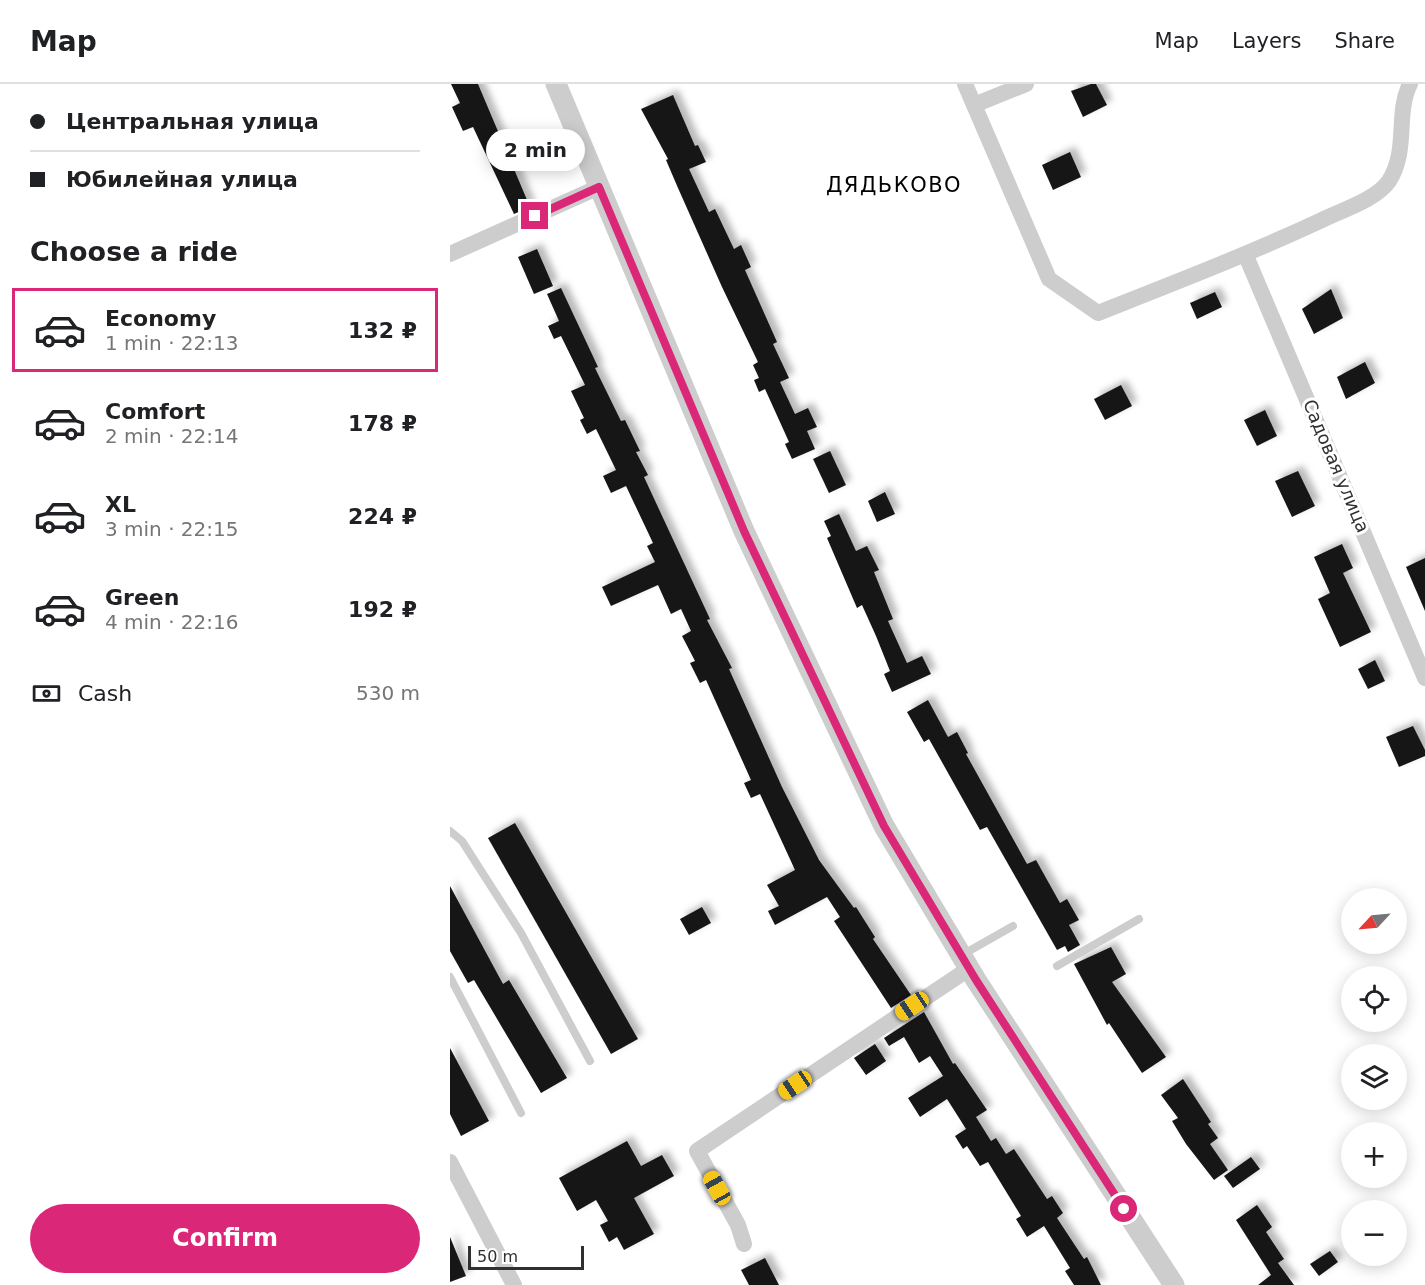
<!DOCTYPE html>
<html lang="en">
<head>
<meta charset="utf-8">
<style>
	:root { --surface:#fff; --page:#f6f6f6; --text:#202124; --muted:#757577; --line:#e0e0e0; --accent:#db2777 }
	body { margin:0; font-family:"DejaVu Sans",sans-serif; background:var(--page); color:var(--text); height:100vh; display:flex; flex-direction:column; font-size:22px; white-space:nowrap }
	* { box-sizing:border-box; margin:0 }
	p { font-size:20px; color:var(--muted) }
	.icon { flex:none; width:33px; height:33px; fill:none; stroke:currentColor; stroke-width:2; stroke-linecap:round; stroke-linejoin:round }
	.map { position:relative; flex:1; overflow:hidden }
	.sheet { display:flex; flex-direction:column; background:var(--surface); width:450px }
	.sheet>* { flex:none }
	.top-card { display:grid; align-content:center; height:132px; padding:0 30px; background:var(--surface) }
	.needle { width:39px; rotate:244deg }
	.tools { position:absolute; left:891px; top:804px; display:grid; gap:12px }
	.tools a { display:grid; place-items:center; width:66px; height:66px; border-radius:50%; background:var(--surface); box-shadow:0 3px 15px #0003; font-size:30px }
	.scale { position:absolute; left:18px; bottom:15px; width:116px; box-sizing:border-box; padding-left:6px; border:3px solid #303030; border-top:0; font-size:16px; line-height:21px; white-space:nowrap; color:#303030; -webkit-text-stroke:4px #fff; paint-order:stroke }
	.end { position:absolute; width:27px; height:27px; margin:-14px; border:8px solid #db2777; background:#fff; box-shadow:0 0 0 3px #fff }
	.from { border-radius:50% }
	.bubble { position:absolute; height:42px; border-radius:21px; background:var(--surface); box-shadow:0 3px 15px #0003; font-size:20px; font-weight:600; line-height:42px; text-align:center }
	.car { position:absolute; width:18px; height:36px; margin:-18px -9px; border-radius:8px; box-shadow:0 0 4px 2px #0007; background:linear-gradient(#f5c518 24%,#345 0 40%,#f5c518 0 76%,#345 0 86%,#f5c518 0) }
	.top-card b { display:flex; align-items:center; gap:21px; height:57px; font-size:22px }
	.top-card b+b { border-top:2px solid var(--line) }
	.top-card i { width:15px; height:15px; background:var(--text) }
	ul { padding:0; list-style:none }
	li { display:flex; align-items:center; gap:18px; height:84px; margin:0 12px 9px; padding:0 18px; border:3px solid transparent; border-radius:0px }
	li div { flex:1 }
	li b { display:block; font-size:22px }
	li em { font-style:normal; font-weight:600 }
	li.active { border-color:var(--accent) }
	li>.icon { width:54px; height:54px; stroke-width:1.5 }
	h2 { padding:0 30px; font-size:27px; line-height:72px }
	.pay { display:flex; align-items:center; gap:15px; height:66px; padding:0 30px; font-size:22px }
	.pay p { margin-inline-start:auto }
	.action { display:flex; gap:12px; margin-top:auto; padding:12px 30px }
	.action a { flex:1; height:69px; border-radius:36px; background:var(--accent); color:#fff; font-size:24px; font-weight:600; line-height:69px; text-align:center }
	header { display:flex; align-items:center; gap:36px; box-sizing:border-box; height:84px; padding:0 30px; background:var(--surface); border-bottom:2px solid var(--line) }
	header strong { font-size:28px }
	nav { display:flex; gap:33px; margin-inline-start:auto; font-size:21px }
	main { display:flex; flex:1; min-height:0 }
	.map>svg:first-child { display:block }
</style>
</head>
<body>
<header>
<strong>Map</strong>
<nav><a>Map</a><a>Layers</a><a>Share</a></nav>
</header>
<main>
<section class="sheet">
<div class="top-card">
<b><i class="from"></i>Центральная улица</b>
<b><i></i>Юбилейная улица</b>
</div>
<h2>Choose a ride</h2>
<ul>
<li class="active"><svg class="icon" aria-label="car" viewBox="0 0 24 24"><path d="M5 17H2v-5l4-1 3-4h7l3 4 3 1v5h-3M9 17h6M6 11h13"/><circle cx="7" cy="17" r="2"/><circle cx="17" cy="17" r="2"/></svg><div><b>Economy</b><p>1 min · 22:13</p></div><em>132 ₽</em></li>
<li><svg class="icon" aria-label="car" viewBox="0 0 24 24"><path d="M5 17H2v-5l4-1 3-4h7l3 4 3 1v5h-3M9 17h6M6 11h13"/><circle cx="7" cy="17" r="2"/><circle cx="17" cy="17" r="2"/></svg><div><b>Comfort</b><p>2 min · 22:14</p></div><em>178 ₽</em></li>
<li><svg class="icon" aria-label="car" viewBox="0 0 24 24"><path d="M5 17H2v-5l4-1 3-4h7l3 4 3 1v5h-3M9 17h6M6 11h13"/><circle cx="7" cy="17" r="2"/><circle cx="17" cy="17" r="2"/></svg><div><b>XL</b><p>3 min · 22:15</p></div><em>224 ₽</em></li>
<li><svg class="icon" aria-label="car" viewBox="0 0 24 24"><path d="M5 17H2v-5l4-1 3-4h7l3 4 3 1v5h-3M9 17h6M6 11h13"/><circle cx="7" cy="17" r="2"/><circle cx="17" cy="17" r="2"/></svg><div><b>Green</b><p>4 min · 22:16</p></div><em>192 ₽</em></li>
</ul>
<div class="pay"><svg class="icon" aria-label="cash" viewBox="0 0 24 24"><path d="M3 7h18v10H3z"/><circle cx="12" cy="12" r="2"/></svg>Cash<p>530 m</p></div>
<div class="action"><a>Confirm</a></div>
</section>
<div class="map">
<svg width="975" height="1201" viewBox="0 0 975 1201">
	<defs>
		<filter id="shadow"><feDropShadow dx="5.5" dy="-5.5" stdDeviation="3" flood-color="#0004"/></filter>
	</defs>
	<rect width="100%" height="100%" fill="#fff"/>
	<g fill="#171717" filter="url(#shadow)">
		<path d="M1 0H28L80 123 64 130 23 43 13 47 2 23 10 19Z"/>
		<path d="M641 0H646L657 21 633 33 621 7Z"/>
		<path d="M223 11 245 62 248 61 256 78 239 85 259 128 265 125 284 165 291 161 301 183 295 186 327 258 323 260 339 294 330 298 345 330 358 324 367 343 357 347 365 365 342 375 335 360 339 358 315 305 309 308 304 296 309 294 303 281 308 278 272 203 228 104 216 76 218 75 191 25Z"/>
		<path d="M620 68 631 93 603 106 592 81Z"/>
		<path d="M87 165 103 202 84 210 68 173Z"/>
		<path d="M111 204 148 283 145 284 171 337 175 336 190 367 186 368 198 391 194 393 260 535 257 536 282 584 279 585 332 703 369 776 404 824 406 823 425 853 423 855 461 911 441 924 384 837 390 833 377 813 325 841 318 827 329 822 317 801 345 786 310 710 301 714 294 699 301 696 256 596 250 599 240 579 245 577 232 552 241 547 231 525 221 530 208 501 161 522 152 503 205 478 197 462 203 459 176 402 161 409 153 392 166 386 146 345 137 350 130 336 134 334 121 307 135 301 111 252 104 255 98 242 109 237 97 210Z"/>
		<path d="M881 205 893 234 864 250 852 225Z"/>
		<path d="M765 208 772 223 747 235 740 219Z"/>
		<path d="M915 278 925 299 896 315 887 293Z"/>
		<path d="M671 301 682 322 655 336 644 315Z"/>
		<path d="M815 326 827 352 807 362 794 336Z"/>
		<path d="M380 367 396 401 379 409 363 375Z"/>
		<path d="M848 387 865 422 842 433 825 397Z"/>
		<path d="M435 408 445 430 427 438 418 417Z"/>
		<path d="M389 430 406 467 417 462 429 486 424 488 443 535 438 537 457 579 472 572 481 590 442 608 434 590 440 587 426 552 412 521 407 524 377 454 381 452 374 437Z"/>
		<path d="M892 460 903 484 893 489 921 548 890 563 868 515 880 509 864 473Z"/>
		<path d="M975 474V527L956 483Z"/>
		<path d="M925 576 935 597 918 605 908 585Z"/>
		<path d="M478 616 498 653 507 648 518 669 516 670 577 780 586 776 610 819 617 815 629 836 619 841 630 861 618 868 615 862 607 866 537 743 530 746 479 655 474 658 457 628Z"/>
		<path d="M963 642 975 666V672L949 683 936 653Z"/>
		<path d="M65 739 188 955 161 970 38 754Z"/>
		<path d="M0 802 53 900 59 896 117 994 91 1009 24 896 18 899 0 867Z"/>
		<path d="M252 823 261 839 239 851 230 835Z"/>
		<path d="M661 863 676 890 662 898 716 973 692 989 659 939 657 941 624 880Z"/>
		<path d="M474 928 503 980 505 979 537 1026 526 1033 541 1057 546 1054 556 1070 564 1065 597 1115 602 1112 613 1129 607 1134 634 1175 637 1173 651 1201H624L615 1187 620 1184 594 1142 577 1153 566 1135 571 1132 538 1078 530 1082 517 1062 513 1065 505 1052 516 1045 497 1015 470 1033 458 1014 493 992 480 972 469 979 454 953 439 962 434 954Z"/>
		<path d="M425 960 436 977 416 991 404 974Z"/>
		<path d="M0 964 39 1037 11 1052 0 1030Z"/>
		<path d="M733 995 761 1038 758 1040 768 1054 760 1060 778 1086 764 1096 736 1060 722 1037 728 1034 711 1011Z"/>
		<path d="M177 1057 191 1082 212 1071 224 1092 184 1114 204 1150 174 1166 167 1153 159 1158 150 1141 158 1137 146 1116 127 1127 109 1094Z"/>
		<path d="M801 1073 810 1085 783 1104 774 1092Z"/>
		<path d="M807 1121 822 1143 816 1148 834 1175 828 1179 844 1201H808L821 1191 786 1136Z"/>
		<path d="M0 1153 16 1192 0 1198Z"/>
		<path d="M880 1167 888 1178 869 1192 860 1180Z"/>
		<path d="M315 1174 329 1201H299L291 1186Z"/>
	</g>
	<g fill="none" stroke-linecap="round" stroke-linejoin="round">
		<g stroke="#cdcdcd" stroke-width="8">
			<path d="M0 747 12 757 71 849 140 977"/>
			<path d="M512 871 563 842"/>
			<path d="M607 882 689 835"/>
			<path d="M0 893 71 1029"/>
		</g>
		<g stroke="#cdcdcd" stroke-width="16">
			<path d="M515 0 599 195 648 229C724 199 799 170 872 136 892 126 926 116 939 97 959 65 945 30 960 0"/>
			<path d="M524 21 576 0"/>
			<path d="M0 170 149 103"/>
			<path d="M796 172 975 594"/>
			<path d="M0 1078 64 1201"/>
			<path d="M294 1160 288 1141 247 1067 520 884"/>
		</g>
		<path stroke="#cdcdcd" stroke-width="21" d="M106 0 294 447 434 742 526 896 724 1201"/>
	</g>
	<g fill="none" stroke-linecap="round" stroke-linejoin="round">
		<path stroke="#db2777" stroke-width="8" d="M85 132 149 103 294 447 434 742 526 896 674 1125"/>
	</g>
	<g text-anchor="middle" stroke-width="6" stroke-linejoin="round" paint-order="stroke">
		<g font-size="18" fill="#303030" stroke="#fff">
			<text transform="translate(886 382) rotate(67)" y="6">Садовая улица</text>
		</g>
		<g font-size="21" letter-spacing="1.5" fill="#000" stroke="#fff">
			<text x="444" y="108">ДЯДЬКОВО</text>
		</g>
	</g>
</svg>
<div class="tools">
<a><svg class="needle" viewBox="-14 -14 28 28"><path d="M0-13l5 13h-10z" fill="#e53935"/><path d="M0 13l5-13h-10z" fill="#757577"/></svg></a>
<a><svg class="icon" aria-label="locate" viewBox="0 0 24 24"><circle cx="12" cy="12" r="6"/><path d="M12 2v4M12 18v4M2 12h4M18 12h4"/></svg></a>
<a><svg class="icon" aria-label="layers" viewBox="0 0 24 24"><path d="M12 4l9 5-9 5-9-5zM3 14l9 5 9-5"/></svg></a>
<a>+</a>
<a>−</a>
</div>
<div class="scale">50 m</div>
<i class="end from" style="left:674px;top:1125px"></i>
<i class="end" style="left:85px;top:132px"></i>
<div class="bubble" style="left:36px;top:45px;width:99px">2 min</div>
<i class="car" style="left:462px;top:922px;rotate:236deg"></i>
<i class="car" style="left:345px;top:1001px;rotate:236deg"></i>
<i class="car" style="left:267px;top:1104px;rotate:331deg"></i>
</div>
</main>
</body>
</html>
